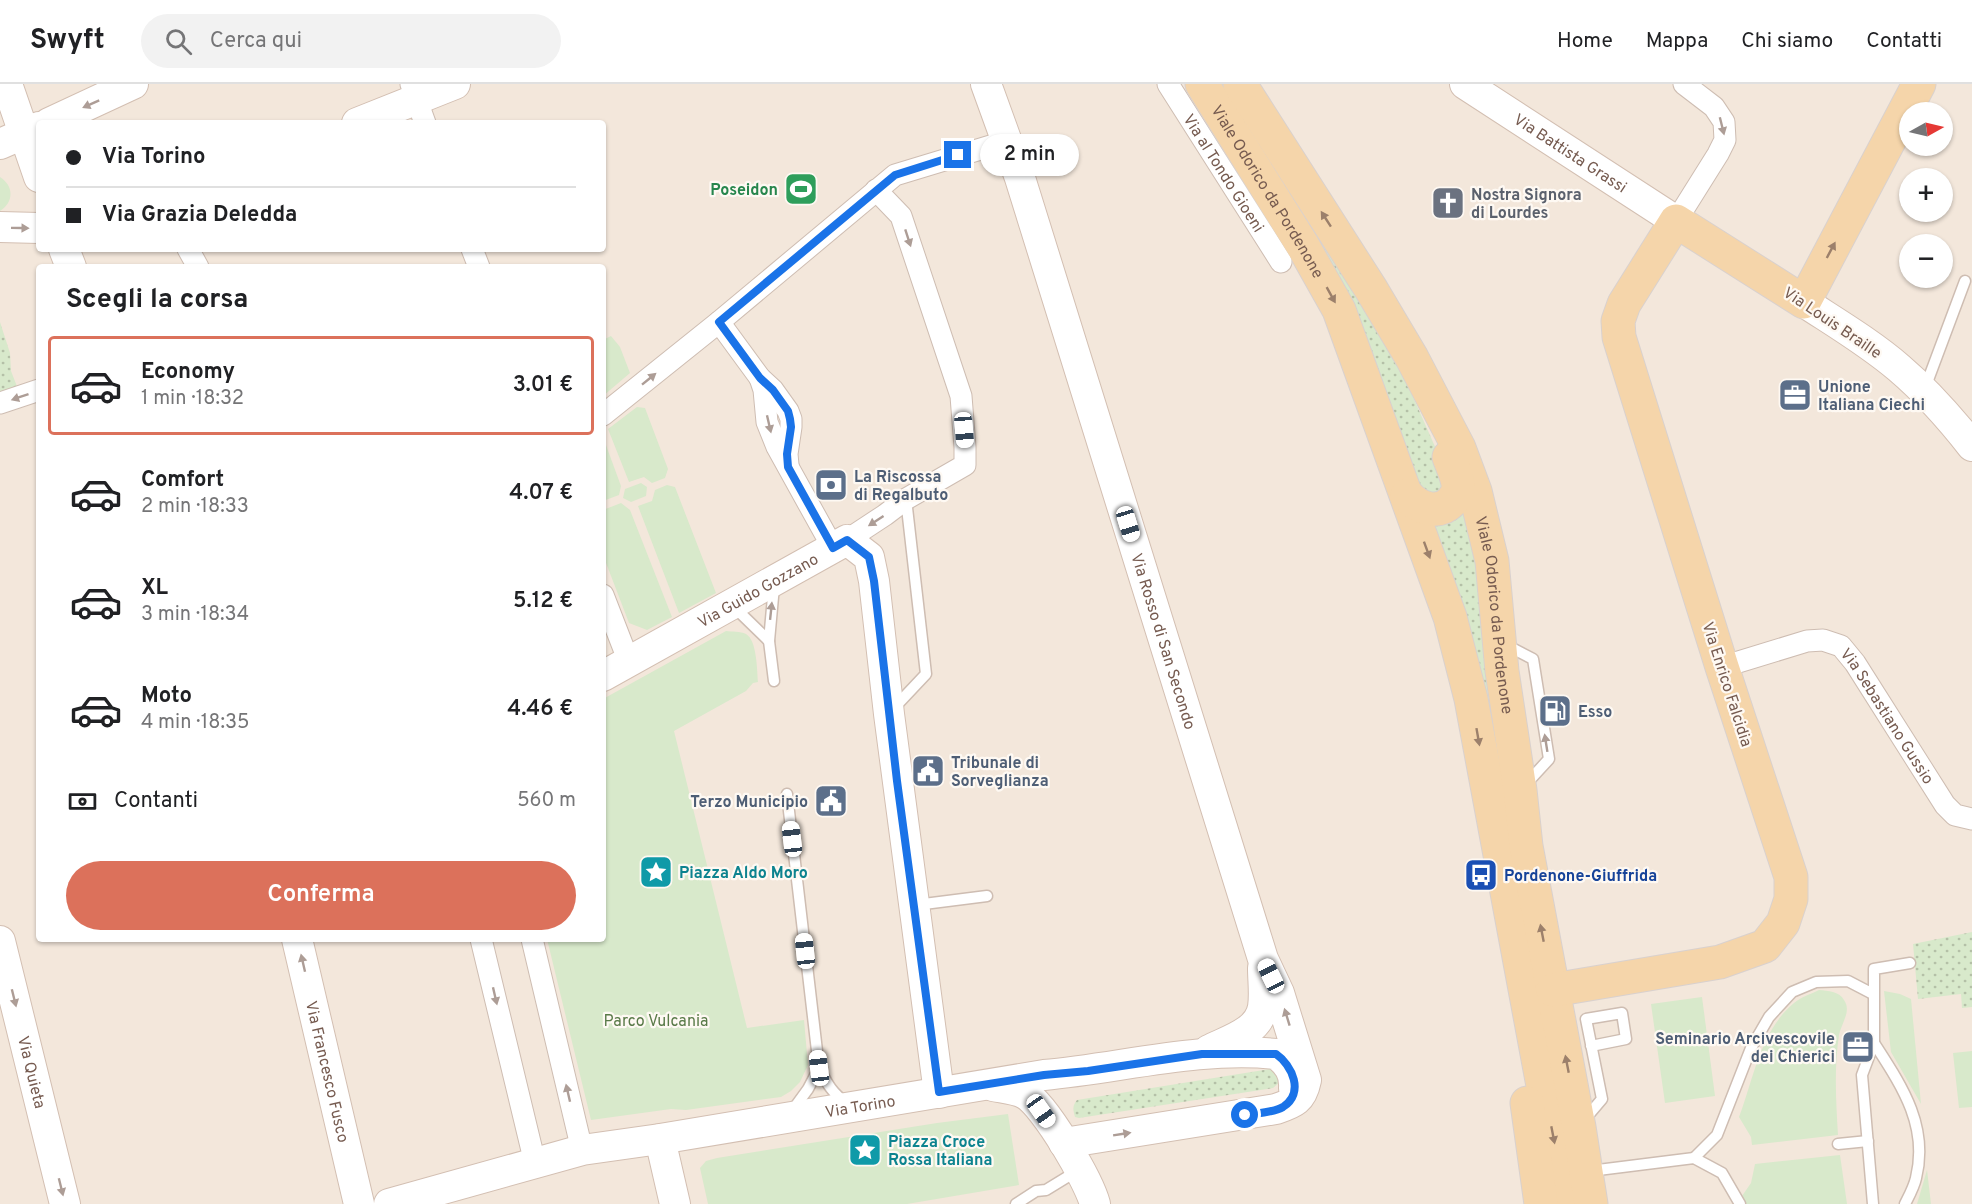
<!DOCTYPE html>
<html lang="it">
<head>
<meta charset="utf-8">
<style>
	:root { --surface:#fff; --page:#f2f2f2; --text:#202124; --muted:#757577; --line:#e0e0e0; --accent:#dc715b }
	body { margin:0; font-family:Overpass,sans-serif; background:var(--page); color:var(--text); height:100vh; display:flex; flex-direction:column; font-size:22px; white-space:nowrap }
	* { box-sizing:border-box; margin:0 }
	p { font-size:20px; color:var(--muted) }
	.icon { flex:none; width:33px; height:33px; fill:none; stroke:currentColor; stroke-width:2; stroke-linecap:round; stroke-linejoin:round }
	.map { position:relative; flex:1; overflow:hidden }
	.drawer { position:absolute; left:36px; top:180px; width:570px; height:678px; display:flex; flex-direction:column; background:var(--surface); border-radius:6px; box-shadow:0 2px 4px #0004 }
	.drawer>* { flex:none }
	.banner { position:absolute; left:36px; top:36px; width:570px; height:132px; border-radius:6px; box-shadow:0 2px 4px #0004; display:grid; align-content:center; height:132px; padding:0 30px; background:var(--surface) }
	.needle { width:39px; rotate:82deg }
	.tools { position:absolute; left:1899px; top:18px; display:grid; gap:12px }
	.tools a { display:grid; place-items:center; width:54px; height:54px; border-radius:50%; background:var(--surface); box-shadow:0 2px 4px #0004; font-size:30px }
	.end { position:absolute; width:27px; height:27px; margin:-14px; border:8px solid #1a73e8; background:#fff; box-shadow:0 0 0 3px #fff }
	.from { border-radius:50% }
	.bubble { position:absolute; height:42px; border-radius:21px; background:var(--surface); box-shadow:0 2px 4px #0004; font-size:20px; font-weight:600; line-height:42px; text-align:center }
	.car { position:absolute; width:18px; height:36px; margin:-18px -9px; border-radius:8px; box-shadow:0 0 4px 2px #0007; background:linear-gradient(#fff 24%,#345 0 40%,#fff 0 76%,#345 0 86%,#fff 0) }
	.banner b { display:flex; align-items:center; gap:21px; height:57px; font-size:22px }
	.banner b+b { border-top:2px solid var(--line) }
	.banner i { width:15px; height:15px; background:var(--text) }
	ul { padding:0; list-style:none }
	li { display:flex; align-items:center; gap:18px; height:99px; margin:0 12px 9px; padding:0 18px; border:3px solid transparent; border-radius:6px }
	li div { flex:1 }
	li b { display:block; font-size:22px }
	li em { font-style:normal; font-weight:600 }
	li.current { border-color:var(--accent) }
	li>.icon { width:54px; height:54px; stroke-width:1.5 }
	h2 { padding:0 30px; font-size:27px; line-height:72px }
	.pay { display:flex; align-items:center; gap:15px; height:66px; padding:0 30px; font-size:22px }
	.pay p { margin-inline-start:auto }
	.primary-button { display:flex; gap:12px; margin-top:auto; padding:12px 30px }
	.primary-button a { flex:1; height:69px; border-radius:36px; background:var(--accent); color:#fff; font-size:24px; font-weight:600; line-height:69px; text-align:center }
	header { display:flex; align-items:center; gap:36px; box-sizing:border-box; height:84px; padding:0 30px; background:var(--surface); border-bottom:2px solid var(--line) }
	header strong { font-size:28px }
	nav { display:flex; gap:33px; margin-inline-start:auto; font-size:21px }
	.search { width:420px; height:54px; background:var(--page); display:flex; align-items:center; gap:15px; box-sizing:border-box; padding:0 21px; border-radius:33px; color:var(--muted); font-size:22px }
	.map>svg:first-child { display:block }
</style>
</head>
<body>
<header>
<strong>Swyft</strong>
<div class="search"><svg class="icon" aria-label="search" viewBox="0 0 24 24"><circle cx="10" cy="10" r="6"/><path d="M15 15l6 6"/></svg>Cerca qui</div>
<nav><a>Home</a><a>Mappa</a><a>Chi siamo</a><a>Contatti</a></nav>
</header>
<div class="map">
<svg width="1972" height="1120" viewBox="0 0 1972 1120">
	<defs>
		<pattern id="grass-dots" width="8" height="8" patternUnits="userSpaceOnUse" patternTransform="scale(1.5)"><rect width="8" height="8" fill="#d8e9cb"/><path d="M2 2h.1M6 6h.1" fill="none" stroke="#b4c0a7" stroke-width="1.8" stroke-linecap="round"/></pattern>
	</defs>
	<rect width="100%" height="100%" fill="#fcf5ec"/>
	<path fill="#f3e7db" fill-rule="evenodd" d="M0 0H1972V1120H0ZM1910 28H1942V62H1910ZM39 39H603V165H39ZM1910 94H1942V128H1910ZM1910 160H1942V194H1910ZM39 183H603V855H39Z"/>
	<g fill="url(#grass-dots)">
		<path d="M1216 0H1225L1338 176 1402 288 1448 392 1449 403 1426 416Z"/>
		<path d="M0 238 10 269 11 287 18 305 0 309Z"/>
		<path d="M1468 420 1525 817 1431 441 1446 440Z"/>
		<path d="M1972 848V923L1962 924 1961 910 1918 915 1913 860Z"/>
		<path d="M1270 985 1275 988 1280 998 1273 1004 1079 1034 1075 1033C1073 1026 1072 1022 1077 1016Z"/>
	</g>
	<g fill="#d8e9cb">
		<path d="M0 93C14 102 14 118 0 127Z"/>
		<path d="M611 252 620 263 630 289 603 312V256Z"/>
		<path d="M637 323 645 324 668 385 665 394 652 399 644 393 629 398 608 345Z"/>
		<path d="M603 353 621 402 619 411 603 417Z"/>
		<path d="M641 399 647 403 646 412 631 418 623 414 625 405Z"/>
		<path d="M667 401 675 403 716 509 679 529 638 422 652 417 655 406Z"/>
		<path d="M621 419 630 426 672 533 647 546 629 539 603 471V426Z"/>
		<path d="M726 547C732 548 740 547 746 550 757 556 757 586 758 598L753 599 746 607 674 647 747 944 804 936 808 981 800 998 791 1007 781 1013 686 1026 671 1025 591 1036 547 855H603V615Z"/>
		<path d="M1819 906C1828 907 1839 907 1844 916 1852 927 1841 940 1839 951 1834 984 1836 1018 1838 1051L1752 1061 1751 1053 1739 1033C1754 994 1760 947 1794 919 1801 913 1811 910 1819 906Z"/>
		<path d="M1884 907 1900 910 1911 915 1921 1020 1891 968Z"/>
		<path d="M1702 913 1715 1012 1665 1019 1651 920Z"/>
		<path d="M1972 967V1023L1959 1024 1953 969Z"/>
		<path d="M1008 1030 1019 1101 907 1120H708L700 1084 706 1077 717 1074 937 1039Z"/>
		<path d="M1840 1071 1847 1120H1746L1742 1112 1751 1099 1755 1080Z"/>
		<path d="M1927 1086 1931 1120H1917Z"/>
	</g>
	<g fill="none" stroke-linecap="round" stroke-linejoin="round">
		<g stroke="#cebdb2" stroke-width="13">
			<g id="lane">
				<path d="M1925 304 1965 197"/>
				<path d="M733 522 769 557"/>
				<path d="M1506 561 1533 575 1549 675 1525 701"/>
				<path d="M774 597 769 557 774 502"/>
				<path d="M893 625 926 590 906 415"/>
				<path d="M787 710 819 984C826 997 832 1010 846 1018"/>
				<path d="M916 821 987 812"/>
				<path d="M1874 959C1901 1001 1929 1041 1916 1094 1914 1103 1909 1112 1905 1120"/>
				<path d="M792 1027 808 1005 819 984"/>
				<path d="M1585 1035 1602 1015 1586 935 1622 929 1626 955 1591 962"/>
				<path d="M1838 1060 1868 1057"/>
				<path d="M1694 1074 1717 1051 1751 964 1769 933 1792 908 1816 898 1848 897 1873 910"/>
				<path d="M1590 1087 1694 1074 1722 1089 1740 1120"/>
				<path d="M1016 1120 1036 1107 1046 1106 1077 1087"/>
				<path d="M1873 1120 1862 991 1874 959V885L1910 879"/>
			</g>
		</g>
		<g stroke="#cebdb2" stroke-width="23">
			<g id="street">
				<path d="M411 0 425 39"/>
				<path id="s1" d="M1168 0 1281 178"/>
				<path d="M1676 137 1718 70 1725 56 1724 38 1714 23 1684 0"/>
				<path d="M188 165 198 183"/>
				<path d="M472 165 479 183"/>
				<path d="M719 238 760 294 773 306 788 327 791 335V343L787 370 788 381"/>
				<path d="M760 294 764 306 767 338 777 363 833 464"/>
				<path d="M0 319 39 306"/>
				<path d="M603 331 719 238 895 91 1007 57"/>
				<path d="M847 456 885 431 906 415 965 381V363L961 312 901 132 876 106"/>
				<path d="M603 511 629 578"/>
				<path id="s2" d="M1722 583 1807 557 1823 556 1841 562 1855 579 1945 721 1955 731 1972 735"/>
				<path d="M481 855 535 1079"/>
				<path d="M532 855 582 1066"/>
			</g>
		</g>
		<g stroke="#d3bfb2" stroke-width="32">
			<g id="secondary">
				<path d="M7 0 39 93"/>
				<path id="s3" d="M986 0 1020 94 1263 875 1279 909 1306 996C1302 1016 1294 1019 1276 1025L1064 1059"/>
				<path id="s4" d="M1465 0 1676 137"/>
				<path d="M49 39 133 0"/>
				<path d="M357 39 455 0"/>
				<path d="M0 60 39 43"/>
				<path d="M0 143 39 144"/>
				<path d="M64 165 71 183"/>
				<path d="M1804 218C1836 239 1870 259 1899 284 1926 307 1950 334 1972 362"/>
				<path id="s5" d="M603 592 847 456 869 473 874 497 889 630 939 1009"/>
				<path id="s6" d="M297 855 359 1120"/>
				<path id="s7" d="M0 857 65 1120"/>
				<path d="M1209 966C1229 956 1259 948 1263 923 1265 910 1263 897 1263 884"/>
				<path d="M993 1002C1002 1004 1016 1005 1025 1010 1045 1021 1089 1097 1095 1120"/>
				<path d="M660 1055 675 1120"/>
				<path id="s8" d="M389 1120 582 1066 660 1055 1044 991C1121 984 1199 962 1276 970 1288 979 1295 988 1294 1004"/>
			</g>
		</g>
		<g stroke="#d9d1ce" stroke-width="35">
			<g id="primary">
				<path id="s9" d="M1202 0 1303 162 1339 226 1450 533 1471 615 1565 1120"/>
				<path id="s10" d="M1240 0 1371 205 1412 274 1459 364 1475 407 1492 477 1502 587 1520 706 1526 762 1579 1043 1591 1120"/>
				<path d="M1407 411C1418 424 1438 432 1452 417 1454 414 1458 409 1458 405 1459 395 1452 382 1449 373"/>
				<path d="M1553 906 1720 878 1765 862 1783 839 1791 815V793L1722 583 1619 253 1618 237 1624 220 1676 137 1804 218 1919 0"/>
				<path d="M1527 1019 1541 1120"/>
			</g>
		</g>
		<use href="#lane" stroke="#fff" stroke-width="10"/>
		<use href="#street" stroke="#fff" stroke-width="21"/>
		<use href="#secondary" stroke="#fff" stroke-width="30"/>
		<use href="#primary" stroke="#f5d5aa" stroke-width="33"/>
	</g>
	<defs><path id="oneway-solid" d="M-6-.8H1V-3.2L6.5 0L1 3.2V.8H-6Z" transform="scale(1.5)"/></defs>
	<g fill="#ad9d96">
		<use href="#oneway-solid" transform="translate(91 20) rotate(156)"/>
		<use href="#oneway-solid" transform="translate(1722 42) rotate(76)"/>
		<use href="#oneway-solid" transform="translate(20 144) rotate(1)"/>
		<use href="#oneway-solid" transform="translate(908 154) rotate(72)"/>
		<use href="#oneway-solid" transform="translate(649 295) rotate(-39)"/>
		<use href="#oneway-solid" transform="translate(20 313) rotate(161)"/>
		<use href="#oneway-solid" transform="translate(769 340) rotate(77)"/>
		<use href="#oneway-solid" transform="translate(876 437) rotate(147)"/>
		<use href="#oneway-solid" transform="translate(771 527) rotate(-84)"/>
		<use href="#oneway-solid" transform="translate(1546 659) rotate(-99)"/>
		<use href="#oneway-solid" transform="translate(303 879) rotate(-103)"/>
		<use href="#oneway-solid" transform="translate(495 912) rotate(77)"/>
		<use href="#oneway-solid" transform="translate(14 914) rotate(76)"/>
		<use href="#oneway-solid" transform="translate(1287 933) rotate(-107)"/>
		<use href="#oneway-solid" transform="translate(568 1009) rotate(-103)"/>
		<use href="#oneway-solid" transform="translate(1122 1050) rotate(-9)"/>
		<use href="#oneway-solid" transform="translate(61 1103) rotate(76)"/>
	</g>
	<g fill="#9c806b">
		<use href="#oneway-solid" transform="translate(1326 135) rotate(-123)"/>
		<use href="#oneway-solid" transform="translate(1831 166) rotate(-62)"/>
		<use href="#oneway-solid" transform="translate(1331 211) rotate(61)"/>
		<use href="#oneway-solid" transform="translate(1427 466) rotate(70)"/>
		<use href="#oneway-solid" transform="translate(1478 653) rotate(80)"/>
		<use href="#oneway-solid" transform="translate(1542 849) rotate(-101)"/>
		<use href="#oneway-solid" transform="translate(1567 980) rotate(-101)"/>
		<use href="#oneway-solid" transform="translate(1553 1051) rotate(79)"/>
	</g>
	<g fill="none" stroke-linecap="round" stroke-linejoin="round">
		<path stroke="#1a73e8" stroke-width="8" d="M958 71 895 91 719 238 760 294 773 306 788 327 790 335 791 343 787 370 788 383 833 464 847 456 869 473 874 497 897 697 939 1008 1044 991 1088 987 1202 970H1276C1292 981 1305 1009 1283 1023 1273 1029 1257 1029 1245 1031"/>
	</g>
	<defs>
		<g id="stadium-square" transform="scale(1.725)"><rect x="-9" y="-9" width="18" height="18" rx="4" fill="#2e9e5b" stroke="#fef9f3"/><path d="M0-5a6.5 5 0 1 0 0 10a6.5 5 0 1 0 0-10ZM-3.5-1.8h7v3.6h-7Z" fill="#fff"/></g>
		<g id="church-square" transform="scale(1.725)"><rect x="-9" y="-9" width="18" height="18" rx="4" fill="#6b7280" stroke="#fef9f3"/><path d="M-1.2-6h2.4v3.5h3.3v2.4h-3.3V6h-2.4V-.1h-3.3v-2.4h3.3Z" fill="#fff"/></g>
		<g id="office-square" transform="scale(1.725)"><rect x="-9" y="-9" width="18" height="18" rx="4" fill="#5c6f8a" stroke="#fef9f3"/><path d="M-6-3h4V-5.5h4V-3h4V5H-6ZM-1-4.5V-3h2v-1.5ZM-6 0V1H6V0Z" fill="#fff"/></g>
		<g id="bank-square" transform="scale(1.725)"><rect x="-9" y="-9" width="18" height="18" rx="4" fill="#5c6f8a" stroke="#fef9f3"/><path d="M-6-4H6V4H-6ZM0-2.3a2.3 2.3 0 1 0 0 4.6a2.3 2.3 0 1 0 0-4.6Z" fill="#fff"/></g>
		<g id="fuel-square" transform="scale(1.725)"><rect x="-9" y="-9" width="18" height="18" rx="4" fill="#5c6f8a" stroke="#fef9f3"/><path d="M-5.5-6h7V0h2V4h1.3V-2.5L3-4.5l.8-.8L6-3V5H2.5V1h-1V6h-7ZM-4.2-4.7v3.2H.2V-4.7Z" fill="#fff"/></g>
		<g id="civic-square" transform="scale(1.725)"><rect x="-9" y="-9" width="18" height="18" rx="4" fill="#5c6f8a" stroke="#fef9f3"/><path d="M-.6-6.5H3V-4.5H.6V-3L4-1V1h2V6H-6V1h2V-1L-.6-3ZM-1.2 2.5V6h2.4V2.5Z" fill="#fff"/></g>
		<g id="sight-square" transform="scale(1.725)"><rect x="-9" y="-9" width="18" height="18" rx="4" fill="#0f9aa8" stroke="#fef9f3"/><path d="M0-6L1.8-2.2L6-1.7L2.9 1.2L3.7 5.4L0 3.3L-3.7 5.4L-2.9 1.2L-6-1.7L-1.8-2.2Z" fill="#fff"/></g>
		<g id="bus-square" transform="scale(1.725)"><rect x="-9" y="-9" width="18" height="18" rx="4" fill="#1a4fb4" stroke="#fef9f3"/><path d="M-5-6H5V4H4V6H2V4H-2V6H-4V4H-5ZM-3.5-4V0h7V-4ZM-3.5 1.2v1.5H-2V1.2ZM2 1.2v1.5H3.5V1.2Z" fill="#fff"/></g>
	</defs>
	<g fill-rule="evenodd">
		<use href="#stadium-square" x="801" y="105"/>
		<use href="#church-square" x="1448" y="119"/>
		<use href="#office-square" x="1795" y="311"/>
		<use href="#bank-square" x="831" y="401"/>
		<use href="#fuel-square" x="1555" y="627"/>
		<use href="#civic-square" x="928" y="687"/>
		<use href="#civic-square" x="831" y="717"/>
		<use href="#sight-square" x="656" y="788"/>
		<use href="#bus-square" x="1481" y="791"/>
		<use href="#office-square" x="1858" y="963"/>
		<use href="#sight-square" x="865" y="1066"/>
	</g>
	<g text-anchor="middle" stroke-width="4.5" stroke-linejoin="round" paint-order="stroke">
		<g font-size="16" fill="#765b50" stroke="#fef9f3">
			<text dy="6" stroke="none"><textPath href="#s4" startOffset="126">Via Battista Grassi</textPath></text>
			<text dy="6" stroke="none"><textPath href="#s1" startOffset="105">Via al Tondo Gioeni</textPath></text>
			<text dy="6" stroke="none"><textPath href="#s9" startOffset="126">Viale Odorico da Pordenone</textPath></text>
			<text transform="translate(1833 238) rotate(34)" y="6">Via Louis Braille</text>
			<text dy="6" stroke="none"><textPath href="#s5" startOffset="177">Via Guido Gozzano</textPath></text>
			<text dy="6" stroke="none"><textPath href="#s10" startOffset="597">Viale Odorico da Pordenone</textPath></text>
			<text dy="6" stroke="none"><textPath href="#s3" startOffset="585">Via Rosso di San Secondo</textPath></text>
			<text transform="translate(1728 600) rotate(72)" y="6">Via Enrico Falcidia</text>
			<text dy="6" stroke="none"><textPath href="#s2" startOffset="208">Via Sebastiano Gussio</textPath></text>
			<text dy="6" stroke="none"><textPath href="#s6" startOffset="136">Via Francesco Fusco</textPath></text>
			<text dy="6" stroke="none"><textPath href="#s7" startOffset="135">Via Quieta</textPath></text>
			<text dy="6" stroke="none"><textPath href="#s8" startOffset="482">Via Torino</textPath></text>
		</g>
		<g font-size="16" font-weight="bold" fill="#27864d" stroke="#fef9f3" text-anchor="end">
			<text x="778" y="111">Poseidon</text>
		</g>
		<g font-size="16" font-weight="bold" fill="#5b616d" stroke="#fef9f3" text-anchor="start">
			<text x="1471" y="116">Nostra Signora<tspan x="1471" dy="18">di Lourdes</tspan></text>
		</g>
		<g font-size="16" font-weight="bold" fill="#4e5e75" stroke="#fef9f3" text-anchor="start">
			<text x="1818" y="308">Unione<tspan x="1818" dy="18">Italiana Ciechi</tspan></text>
			<text x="854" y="398">La Riscossa<tspan x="854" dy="18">di Regalbuto</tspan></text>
			<text x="1578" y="633">Esso</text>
			<text x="951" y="684">Tribunale di<tspan x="951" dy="18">Sorveglianza</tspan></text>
			<text x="808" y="723" text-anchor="end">Terzo Municipio</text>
			<text x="1835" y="960" text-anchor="end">Seminario Arcivescovile<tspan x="1835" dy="18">dei Chierici</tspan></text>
		</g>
		<g font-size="16" font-weight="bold" fill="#0d838f" stroke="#fef9f3" text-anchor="start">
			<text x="679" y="794">Piazza Aldo Moro</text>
			<text x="888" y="1063">Piazza Croce<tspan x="888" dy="18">Rossa Italiana</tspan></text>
		</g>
		<g font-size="16" font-weight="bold" fill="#164399" stroke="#fef9f3" text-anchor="start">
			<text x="1504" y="797">Pordenone-Giuffrida</text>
		</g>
		<g font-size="16" fill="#597a48" stroke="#fef9f3">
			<text x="656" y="942">Parco Vulcania</text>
		</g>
	</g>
</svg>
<div class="tools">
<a><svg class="needle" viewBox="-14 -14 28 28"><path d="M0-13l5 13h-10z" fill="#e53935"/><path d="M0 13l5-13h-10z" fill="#757577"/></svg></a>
<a>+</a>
<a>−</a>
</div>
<i class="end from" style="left:1245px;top:1031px"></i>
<i class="end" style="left:958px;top:71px"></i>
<div class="bubble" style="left:980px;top:50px;width:99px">2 min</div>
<i class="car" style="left:964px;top:346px;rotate:175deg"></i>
<i class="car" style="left:1128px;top:440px;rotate:163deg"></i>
<i class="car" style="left:792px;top:755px;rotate:353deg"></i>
<i class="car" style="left:805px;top:867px;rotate:354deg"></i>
<i class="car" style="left:1271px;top:892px;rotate:334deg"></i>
<i class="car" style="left:819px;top:984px;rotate:353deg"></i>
<i class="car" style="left:1041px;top:1027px;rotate:145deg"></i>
<div class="banner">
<b><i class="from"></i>Via Torino</b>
<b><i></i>Via Grazia Deledda</b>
</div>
<section class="drawer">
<h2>Scegli la corsa</h2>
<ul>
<li class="current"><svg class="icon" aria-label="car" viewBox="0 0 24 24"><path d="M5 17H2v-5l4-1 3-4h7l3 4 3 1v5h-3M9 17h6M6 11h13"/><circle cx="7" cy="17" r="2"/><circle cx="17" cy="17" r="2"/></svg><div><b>Economy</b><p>1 min · 18:32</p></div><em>3.01 €</em></li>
<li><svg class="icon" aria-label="car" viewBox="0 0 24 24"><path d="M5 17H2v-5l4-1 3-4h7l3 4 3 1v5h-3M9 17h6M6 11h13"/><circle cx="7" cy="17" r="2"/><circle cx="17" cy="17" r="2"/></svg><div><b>Comfort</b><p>2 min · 18:33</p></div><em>4.07 €</em></li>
<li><svg class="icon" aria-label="car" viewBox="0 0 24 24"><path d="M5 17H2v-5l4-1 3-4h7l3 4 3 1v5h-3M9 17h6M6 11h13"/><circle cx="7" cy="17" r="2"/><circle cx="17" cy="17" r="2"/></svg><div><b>XL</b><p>3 min · 18:34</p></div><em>5.12 €</em></li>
<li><svg class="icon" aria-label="car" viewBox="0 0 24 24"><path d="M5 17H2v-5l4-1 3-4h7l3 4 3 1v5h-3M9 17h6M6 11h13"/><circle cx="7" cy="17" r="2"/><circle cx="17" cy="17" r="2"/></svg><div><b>Moto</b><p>4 min · 18:35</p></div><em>4.46 €</em></li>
</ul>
<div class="pay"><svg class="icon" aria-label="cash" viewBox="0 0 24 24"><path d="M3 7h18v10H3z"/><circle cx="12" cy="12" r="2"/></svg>Contanti<p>560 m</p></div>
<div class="primary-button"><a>Conferma</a></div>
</section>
</div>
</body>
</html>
